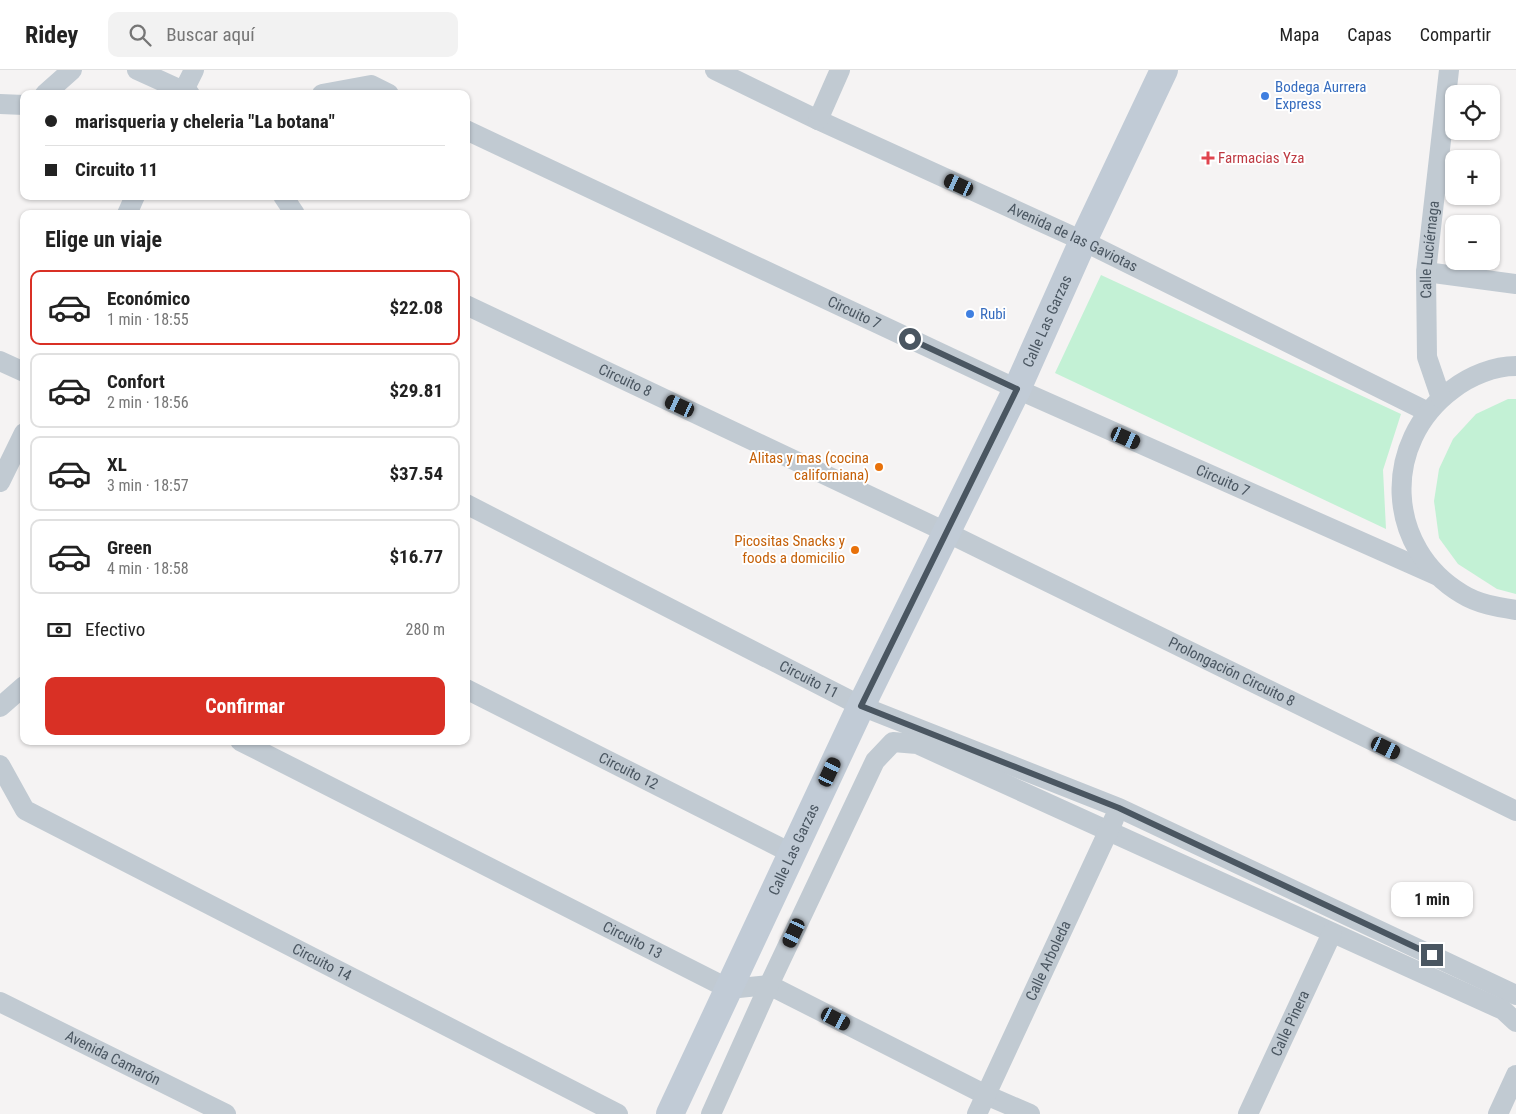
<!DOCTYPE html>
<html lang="es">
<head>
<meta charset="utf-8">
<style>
	:root { --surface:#fff; --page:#f2f2f2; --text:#222; --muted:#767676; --line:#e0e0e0; --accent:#d93025 }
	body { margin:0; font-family:"Roboto Condensed",sans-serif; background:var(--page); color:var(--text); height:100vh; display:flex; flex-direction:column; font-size:19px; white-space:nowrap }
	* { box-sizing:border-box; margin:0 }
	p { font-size:16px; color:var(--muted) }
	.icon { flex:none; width:28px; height:28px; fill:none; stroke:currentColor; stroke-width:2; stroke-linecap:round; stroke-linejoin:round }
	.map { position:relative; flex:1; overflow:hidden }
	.panel { position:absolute; left:20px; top:140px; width:450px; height:535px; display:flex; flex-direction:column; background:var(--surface); border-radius:10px; box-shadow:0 1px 4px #0004 }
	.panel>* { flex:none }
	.top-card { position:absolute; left:20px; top:20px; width:450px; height:110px; border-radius:10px; box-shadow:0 1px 4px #0004; display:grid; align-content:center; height:110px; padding:0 25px; background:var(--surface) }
	.fabs { position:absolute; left:1445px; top:15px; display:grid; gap:10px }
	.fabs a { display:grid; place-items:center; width:55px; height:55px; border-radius:10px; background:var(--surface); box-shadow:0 1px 4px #0004; font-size:25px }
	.end { position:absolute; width:22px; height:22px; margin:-11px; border:6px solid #4a5661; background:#fff; box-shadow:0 0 0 2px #fff }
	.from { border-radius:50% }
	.bubble { position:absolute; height:35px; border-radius:10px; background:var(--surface); box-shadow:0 1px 4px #0004; font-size:16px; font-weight:700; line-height:35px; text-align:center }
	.car { position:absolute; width:15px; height:30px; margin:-15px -8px; border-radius:6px; box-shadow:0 0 4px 1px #0007; background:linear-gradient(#222 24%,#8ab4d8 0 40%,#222 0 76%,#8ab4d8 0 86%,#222 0) }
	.top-card b { display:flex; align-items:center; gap:18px; height:48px; font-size:19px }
	.top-card b+b { border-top:1px solid var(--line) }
	.top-card i { width:12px; height:12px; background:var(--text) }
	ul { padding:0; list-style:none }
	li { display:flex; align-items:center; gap:15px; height:75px; margin:0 10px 8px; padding:0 15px; border:2px solid var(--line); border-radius:10px }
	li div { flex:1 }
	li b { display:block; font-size:19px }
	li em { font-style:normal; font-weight:700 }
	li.active { border-color:var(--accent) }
	li>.icon { width:45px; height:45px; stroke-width:1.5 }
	h2 { padding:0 25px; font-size:22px; line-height:60px }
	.pay { display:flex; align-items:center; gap:12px; height:55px; padding:0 25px; font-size:19px }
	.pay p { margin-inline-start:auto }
	.button { display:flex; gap:10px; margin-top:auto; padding:10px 25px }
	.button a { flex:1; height:58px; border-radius:10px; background:var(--accent); color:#fff; font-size:20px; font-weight:700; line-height:58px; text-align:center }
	header { display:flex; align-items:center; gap:30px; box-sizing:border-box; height:70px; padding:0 25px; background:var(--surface); border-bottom:1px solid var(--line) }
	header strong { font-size:24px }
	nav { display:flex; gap:28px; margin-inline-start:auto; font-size:18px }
	.search { width:350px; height:45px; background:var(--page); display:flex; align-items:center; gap:12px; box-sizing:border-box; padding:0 18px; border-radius:10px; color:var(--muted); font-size:19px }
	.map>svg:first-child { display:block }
</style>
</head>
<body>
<header>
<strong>Ridey</strong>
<div class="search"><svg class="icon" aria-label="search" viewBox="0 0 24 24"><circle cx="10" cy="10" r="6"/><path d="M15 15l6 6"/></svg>Buscar aquí</div>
<nav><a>Mapa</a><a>Capas</a><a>Compartir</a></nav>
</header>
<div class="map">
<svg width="1516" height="1044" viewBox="0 0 1516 1044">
	<rect width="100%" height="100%" fill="#f5f3f3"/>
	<g fill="#c3f1d5">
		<path d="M1101 205 1401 344 1383 400 1386 459 1055 303Z"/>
		<path d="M1508 329H1516V524L1497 519 1458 494 1439 468 1434 431 1439 399 1453 369 1476 344Z"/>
	</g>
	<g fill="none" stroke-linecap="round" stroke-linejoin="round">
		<g stroke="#c1cad2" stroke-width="20">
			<path d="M137 0 190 24"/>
			<path id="s1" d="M715 0 818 50 1083 171 1428 342"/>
			<path d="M45 24 72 0"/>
			<path d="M182 24 194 0"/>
			<path d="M322 24 371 15 389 24"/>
			<path d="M0 34 24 35"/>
			<path d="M818 50 840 0"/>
			<path id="s2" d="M466 60 1017 319 1436 505"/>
			<path d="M283 126 295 144"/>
			<path d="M127 144 135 126"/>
			<path d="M1426 202 1516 214"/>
			<path id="s3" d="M466 235 948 463 1516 741"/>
			<path d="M0 291 24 302"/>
			<path d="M1516 296C1494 296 1470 306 1453 319 1381 372 1385 478 1462 524 1478 534 1497 537 1516 540"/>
			<path id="s4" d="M1441 328 1427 287 1426 202 1449 0"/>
			<path d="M0 412 24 363"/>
			<path id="s5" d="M466 434 861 636 1119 738 1516 925"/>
			<path id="s6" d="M466 619 791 783"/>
			<path d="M0 637 24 616"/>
			<path id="s7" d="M240 671 729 919 769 915 986 1025 1030 1044"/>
			<path id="s8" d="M0 695 25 740 618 1044"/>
			<path id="s9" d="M0 932 226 1044"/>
			<path d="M711 1044 769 915 875 691 893 672 917 674 1503 940 1516 952"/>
			<path id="s10" d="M977 1044 1114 749"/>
			<path id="s11" d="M1248 1044 1332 863"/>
			<path d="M1498 1044 1516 1005"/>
		</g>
		<path stroke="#c1cbd6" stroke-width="28" id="s12" d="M670 1044 861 636 1017 319 1083 171 1164 0"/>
	</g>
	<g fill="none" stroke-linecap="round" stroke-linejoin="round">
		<path stroke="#4a5661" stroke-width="6" d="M910 269 1017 319 861 636 1119 738 1432 885"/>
	</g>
	<g fill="#3f7fe0" stroke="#fff" stroke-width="2">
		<circle cx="1265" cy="26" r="5"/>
		<circle cx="970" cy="244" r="5"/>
	</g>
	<path fill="#e0444e" stroke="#fff" stroke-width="2" d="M1205.5 80.5h5v5h5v5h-5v5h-5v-5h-5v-5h5z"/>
	<g fill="#e8710a" stroke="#fff" stroke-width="2">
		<circle cx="879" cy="397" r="5"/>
		<circle cx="855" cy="480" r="5"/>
	</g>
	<g text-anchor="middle" stroke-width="4" stroke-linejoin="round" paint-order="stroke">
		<g font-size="15" fill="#366cbe" stroke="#fff" text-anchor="start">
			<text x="1275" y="22">Bodega Aurrera<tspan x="1275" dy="17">Express</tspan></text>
			<text x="980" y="249">Rubi</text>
		</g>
		<g font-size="15" fill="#be3a42" stroke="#fff" text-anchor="start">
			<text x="1218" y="93">Farmacias Yza</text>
		</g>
		<g font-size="15" fill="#4a5661" stroke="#fff">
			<text dy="5" stroke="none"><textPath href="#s1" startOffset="395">Avenida de las Gaviotas</textPath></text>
			<text dy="5" stroke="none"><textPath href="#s4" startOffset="151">Calle Luciérnaga</textPath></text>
			<text dy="5" stroke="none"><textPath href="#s2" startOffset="429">Circuito 7</textPath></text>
			<text dy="5" stroke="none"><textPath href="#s12" startOffset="878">Calle Las Garzas</textPath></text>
			<text dy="5" stroke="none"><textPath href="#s3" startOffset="176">Circuito 8</textPath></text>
			<text dy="5" stroke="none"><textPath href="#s2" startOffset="834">Circuito 7</textPath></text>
			<text dy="5" stroke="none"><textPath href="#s3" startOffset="849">Prolongación Circuito 8</textPath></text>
			<text dy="5" stroke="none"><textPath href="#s5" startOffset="385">Circuito 11</textPath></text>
			<text dy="5" stroke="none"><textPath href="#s6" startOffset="182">Circuito 12</textPath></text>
			<text dy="5" stroke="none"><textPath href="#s12" startOffset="292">Calle Las Garzas</textPath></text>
			<text dy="5" stroke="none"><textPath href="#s7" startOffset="440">Circuito 13</textPath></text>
			<text dy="5" stroke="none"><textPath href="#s10" startOffset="169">Calle Arboleda</textPath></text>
			<text dy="5" stroke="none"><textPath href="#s8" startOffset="385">Circuito 14</textPath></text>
			<text dy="5" stroke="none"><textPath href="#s11" startOffset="100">Calle Pinera</textPath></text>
			<text dy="5" stroke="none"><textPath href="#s9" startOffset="126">Avenida Camarón</textPath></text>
		</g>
		<g font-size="15" fill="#c56008" stroke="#fff" text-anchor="end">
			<text x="869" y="393">Alitas y mas (cocina<tspan x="869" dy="17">californiana)</tspan></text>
			<text x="845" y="476">Picositas Snacks y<tspan x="845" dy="17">foods a domicilio</tspan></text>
		</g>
	</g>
</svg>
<div class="fabs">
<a><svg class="icon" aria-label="locate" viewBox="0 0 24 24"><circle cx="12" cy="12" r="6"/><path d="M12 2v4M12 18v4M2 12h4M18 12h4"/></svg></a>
<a>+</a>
<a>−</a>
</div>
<i class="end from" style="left:910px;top:269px"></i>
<i class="end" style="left:1432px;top:885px"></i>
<div class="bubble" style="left:1391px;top:812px;width:82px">1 min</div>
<i class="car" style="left:959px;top:115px;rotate:295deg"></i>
<i class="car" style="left:680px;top:336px;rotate:295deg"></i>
<i class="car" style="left:1126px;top:368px;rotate:114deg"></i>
<i class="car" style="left:1386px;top:678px;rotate:116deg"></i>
<i class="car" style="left:830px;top:702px;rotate:25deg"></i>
<i class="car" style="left:794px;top:863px;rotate:205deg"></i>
<i class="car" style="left:836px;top:949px;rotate:117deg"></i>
<div class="top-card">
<b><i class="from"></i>marisqueria y cheleria &quot;La botana&quot;</b>
<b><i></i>Circuito 11</b>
</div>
<section class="panel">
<h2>Elige un viaje</h2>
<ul>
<li class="active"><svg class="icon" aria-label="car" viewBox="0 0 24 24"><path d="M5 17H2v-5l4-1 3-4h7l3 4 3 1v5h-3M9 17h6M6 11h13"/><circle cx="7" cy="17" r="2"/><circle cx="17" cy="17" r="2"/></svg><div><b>Económico</b><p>1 min · 18:55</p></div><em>$22.08</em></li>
<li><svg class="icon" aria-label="car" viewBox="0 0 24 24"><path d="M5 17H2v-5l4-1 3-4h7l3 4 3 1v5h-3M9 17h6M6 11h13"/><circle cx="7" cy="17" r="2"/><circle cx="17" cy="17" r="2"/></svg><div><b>Confort</b><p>2 min · 18:56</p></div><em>$29.81</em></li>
<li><svg class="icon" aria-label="car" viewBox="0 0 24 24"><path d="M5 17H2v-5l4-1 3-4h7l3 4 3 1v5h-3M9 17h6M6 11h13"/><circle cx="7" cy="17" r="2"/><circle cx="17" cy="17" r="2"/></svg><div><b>XL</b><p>3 min · 18:57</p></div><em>$37.54</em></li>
<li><svg class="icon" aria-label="car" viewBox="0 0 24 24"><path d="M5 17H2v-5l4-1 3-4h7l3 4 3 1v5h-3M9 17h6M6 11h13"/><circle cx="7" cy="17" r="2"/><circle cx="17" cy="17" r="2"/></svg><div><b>Green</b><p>4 min · 18:58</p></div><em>$16.77</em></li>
</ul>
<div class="pay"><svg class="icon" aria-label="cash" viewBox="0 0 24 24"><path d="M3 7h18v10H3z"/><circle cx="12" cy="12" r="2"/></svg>Efectivo<p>280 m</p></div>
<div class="button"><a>Confirmar</a></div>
</section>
</div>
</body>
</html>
